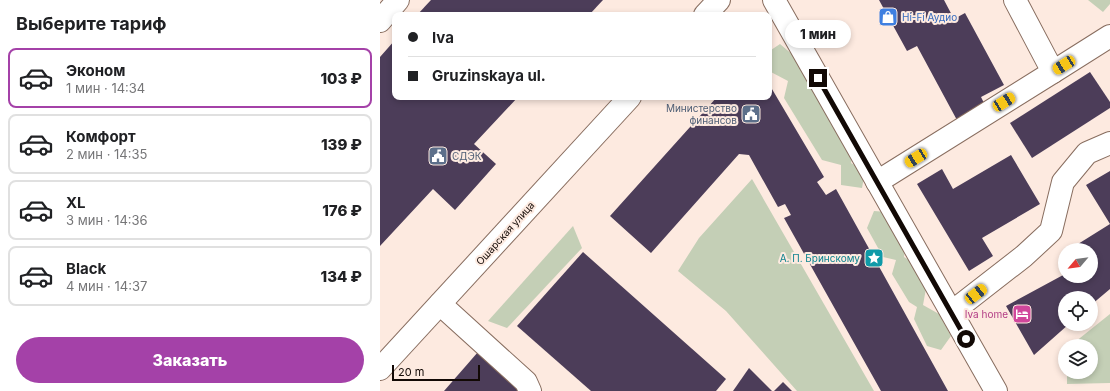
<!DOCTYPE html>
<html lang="ru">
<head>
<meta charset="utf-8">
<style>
	:root { --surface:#fff; --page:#f2f2f2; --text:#202124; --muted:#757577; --line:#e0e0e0; --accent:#a441a8 }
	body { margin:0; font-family:Inter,sans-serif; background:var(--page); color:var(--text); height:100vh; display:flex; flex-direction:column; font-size:15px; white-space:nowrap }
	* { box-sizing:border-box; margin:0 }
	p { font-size:13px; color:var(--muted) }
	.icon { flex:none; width:22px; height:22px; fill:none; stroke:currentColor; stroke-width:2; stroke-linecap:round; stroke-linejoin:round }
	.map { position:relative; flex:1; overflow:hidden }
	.side { display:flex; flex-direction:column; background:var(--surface); width:380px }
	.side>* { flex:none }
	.guide { position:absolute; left:12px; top:12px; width:380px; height:88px; border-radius:8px; box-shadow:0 2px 6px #0003; display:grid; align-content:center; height:88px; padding:0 16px; background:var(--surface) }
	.needle { width:26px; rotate:241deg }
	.controls { position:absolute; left:678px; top:243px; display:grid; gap:8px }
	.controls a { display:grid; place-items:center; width:40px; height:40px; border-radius:50%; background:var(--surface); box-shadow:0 2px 6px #0003; font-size:20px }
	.scale { position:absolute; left:12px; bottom:10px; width:88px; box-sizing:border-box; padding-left:4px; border:2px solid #120905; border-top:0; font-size:11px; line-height:14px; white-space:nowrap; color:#120905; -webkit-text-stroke:3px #fdeae0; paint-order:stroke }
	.end { position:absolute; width:18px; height:18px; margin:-9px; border:5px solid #120905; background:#fff; box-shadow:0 0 0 2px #fff }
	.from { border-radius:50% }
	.bubble { position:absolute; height:28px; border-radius:14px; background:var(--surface); box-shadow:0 2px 6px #0003; font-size:13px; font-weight:800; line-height:28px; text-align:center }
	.car { position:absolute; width:12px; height:24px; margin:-12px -6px; border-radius:5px; box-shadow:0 0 3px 1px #0007; background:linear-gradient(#f5c518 24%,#345 0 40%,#f5c518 0 76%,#345 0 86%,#f5c518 0) }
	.guide b { display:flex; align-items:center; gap:14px; height:38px; font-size:15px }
	.guide b+b { border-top:1px solid var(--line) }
	.guide i { width:10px; height:10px; background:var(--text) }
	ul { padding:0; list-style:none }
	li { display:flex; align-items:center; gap:12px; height:60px; margin:0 8px 6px; padding:0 8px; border:2px solid var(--line); border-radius:8px }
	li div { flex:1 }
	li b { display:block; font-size:15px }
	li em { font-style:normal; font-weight:800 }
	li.selected { border-color:var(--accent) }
	li>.icon { width:36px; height:36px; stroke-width:1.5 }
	h2 { padding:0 16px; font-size:18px; line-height:48px }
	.cta { display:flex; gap:8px; margin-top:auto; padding:8px 16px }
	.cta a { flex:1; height:46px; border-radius:24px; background:var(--accent); color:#fff; font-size:16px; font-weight:800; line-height:46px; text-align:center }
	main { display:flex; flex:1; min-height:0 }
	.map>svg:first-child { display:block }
</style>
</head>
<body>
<main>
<section class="side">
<h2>Выберите тариф</h2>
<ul>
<li class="selected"><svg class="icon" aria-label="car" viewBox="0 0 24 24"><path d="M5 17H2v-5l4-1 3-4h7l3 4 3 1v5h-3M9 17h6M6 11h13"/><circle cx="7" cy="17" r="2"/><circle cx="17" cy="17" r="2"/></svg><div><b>Эконом</b><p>1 мин · 14:34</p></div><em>103 ₽</em></li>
<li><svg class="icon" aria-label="car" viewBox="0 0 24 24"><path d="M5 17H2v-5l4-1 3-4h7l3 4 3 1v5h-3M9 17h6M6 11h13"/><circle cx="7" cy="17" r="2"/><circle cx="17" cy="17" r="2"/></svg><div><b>Комфорт</b><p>2 мин · 14:35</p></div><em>139 ₽</em></li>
<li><svg class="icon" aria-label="car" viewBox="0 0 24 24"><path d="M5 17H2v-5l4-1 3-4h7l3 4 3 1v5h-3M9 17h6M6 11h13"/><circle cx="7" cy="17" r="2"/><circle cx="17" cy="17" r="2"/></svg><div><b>XL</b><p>3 мин · 14:36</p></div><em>176 ₽</em></li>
<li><svg class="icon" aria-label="car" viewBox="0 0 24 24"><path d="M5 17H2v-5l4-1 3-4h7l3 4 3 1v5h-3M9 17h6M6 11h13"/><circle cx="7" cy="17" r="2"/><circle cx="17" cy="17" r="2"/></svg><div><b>Black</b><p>4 мин · 14:37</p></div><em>134 ₽</em></li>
</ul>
<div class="cta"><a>Заказать</a></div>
</section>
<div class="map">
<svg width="730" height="391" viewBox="0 0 730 391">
	<rect width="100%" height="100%" fill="#fdeae0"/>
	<g fill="#c4cfb6">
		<path d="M708 0H730V4L723 12Z"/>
		<path d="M400 44 420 61 422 72 433 76 475 147 471 163 485 171 482 188 461 185V165L442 160 404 98 408 81 389 71 391 50Z"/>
		<path d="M372 179 494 391H417L346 311 298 271 319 238Z"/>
		<path d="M494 211 507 212 526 241 524 257 534 263 547 283 543 305 559 314 571 336 561 350 547 346 534 319 537 307 529 302 512 274 516 260 503 257 487 228Z"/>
		<path d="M193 226 202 248 127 328 108 321Z"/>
		<path d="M730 314V383L687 384V372H711V346H690Z"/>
	</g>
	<g fill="#4c3d59">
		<path d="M51 0H223L209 15H37Z"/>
		<path d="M499 0H564L574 19 585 13 624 85 601 97 606 107 578 122 537 46 527 51Z"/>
		<path d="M15 40V97H138L94 144 116 164 75 210 53 189 0 246V57Z"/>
		<path d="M710 72 730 102V108L652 158 630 123Z"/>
		<path d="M389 84 444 177 437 182 446 195 456 189 568 391H501L404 218 411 215 405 204 398 207 369 155 359 154 271 253 230 216 337 97H389Z"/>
		<path d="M631 155 660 204 602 238 613 256 589 271 537 184 562 169 573 189Z"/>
		<path d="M730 171V289L711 305V298H685V324H689L654 355 626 306 685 274V276H711V250H701L698 244 730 224 706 185Z"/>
		<path d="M203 252 346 379 336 391H211L137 326Z"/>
		<path d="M98 352 141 389 139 391H64Z"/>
		<path d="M369 368 392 391H353Z"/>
		<path d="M403 382 412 391H394Z"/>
	</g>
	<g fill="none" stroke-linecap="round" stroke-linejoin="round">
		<g stroke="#886d5f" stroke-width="24">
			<g id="minor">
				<path d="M394 0 616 391"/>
				<path d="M325 15 339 0"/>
				<path d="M0 21 18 0"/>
				<path d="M673 72 730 36"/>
				<path d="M497 182 673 72 635 0"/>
				<path d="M60 304 146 382 150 391"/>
				<path d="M572 312 644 256 671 231 683 182 707 153 730 143"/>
				<path d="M0 369 250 97"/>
			</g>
		</g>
		<use href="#minor" stroke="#fff" stroke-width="22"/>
	</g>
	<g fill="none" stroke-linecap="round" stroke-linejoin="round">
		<path stroke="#120905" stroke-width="5" d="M438 78 586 339"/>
	</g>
	<defs>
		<g id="shop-square" transform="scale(1)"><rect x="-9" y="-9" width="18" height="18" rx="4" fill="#3f7fe0" stroke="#fdeae0"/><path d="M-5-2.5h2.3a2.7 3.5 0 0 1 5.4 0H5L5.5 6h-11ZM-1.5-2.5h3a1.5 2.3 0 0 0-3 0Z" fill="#fff"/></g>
		<g id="civic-square" transform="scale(1)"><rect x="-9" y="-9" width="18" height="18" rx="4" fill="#5c6f8a" stroke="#fdeae0"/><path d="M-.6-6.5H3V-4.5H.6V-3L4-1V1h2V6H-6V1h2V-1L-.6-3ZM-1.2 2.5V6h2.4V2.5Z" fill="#fff"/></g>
		<g id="sight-square" transform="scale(1)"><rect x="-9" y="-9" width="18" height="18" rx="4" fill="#0f9aa8" stroke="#fdeae0"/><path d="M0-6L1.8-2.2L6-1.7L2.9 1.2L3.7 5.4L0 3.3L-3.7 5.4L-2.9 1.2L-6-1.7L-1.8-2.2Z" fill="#fff"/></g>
		<g id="hotel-square" transform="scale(1)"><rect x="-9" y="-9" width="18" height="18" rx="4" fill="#d1479c" stroke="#fdeae0"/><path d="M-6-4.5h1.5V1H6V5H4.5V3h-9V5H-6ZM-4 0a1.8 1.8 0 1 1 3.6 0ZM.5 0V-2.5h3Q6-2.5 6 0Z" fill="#fff"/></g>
	</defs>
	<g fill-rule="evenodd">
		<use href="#shop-square" x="508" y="17"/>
		<use href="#civic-square" x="371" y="114"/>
		<use href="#civic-square" x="58" y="156"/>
		<use href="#sight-square" x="494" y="258"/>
		<use href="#hotel-square" x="642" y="314"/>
	</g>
	<g text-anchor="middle" stroke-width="4" stroke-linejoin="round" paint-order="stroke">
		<g font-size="10" fill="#366cbe" stroke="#fdeae0" text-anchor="start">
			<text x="522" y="21">Hi-Fi Аудио</text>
		</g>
		<g font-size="10" fill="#4e5e75" stroke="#fdeae0" text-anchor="end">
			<text x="357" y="112">Министерство<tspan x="357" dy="12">финансов</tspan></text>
			<text x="72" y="160" text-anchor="start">СДЭК</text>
		</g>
		<g font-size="10" fill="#120905" stroke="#fdeae0">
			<text transform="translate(125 233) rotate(-48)" y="4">Ошарская улица</text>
		</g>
		<g font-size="10" fill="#0d838f" stroke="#fdeae0" text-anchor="end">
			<text x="480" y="262">А. П. Бринскому</text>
		</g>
		<g font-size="10" fill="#b23c85" stroke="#fdeae0" text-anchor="end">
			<text x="628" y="318">Iva home</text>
		</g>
	</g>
</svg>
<div class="controls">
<a><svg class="needle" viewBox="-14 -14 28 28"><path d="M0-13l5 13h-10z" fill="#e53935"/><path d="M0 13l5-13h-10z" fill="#757577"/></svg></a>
<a><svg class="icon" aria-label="locate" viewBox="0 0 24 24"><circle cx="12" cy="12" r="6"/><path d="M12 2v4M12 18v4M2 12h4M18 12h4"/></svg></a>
<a><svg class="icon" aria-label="layers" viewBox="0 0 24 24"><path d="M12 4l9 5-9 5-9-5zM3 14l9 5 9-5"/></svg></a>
</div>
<div class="scale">20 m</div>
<i class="end from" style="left:586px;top:339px"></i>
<i class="end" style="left:438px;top:78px"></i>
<div class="bubble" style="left:405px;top:20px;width:66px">1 мин</div>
<i class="car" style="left:684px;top:65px;rotate:238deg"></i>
<i class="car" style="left:624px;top:102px;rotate:58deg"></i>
<i class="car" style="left:536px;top:158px;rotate:238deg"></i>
<i class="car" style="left:596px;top:294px;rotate:52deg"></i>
<div class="guide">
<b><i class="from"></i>Iva</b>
<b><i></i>Gruzinskaya ul.</b>
</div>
</div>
</main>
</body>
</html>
